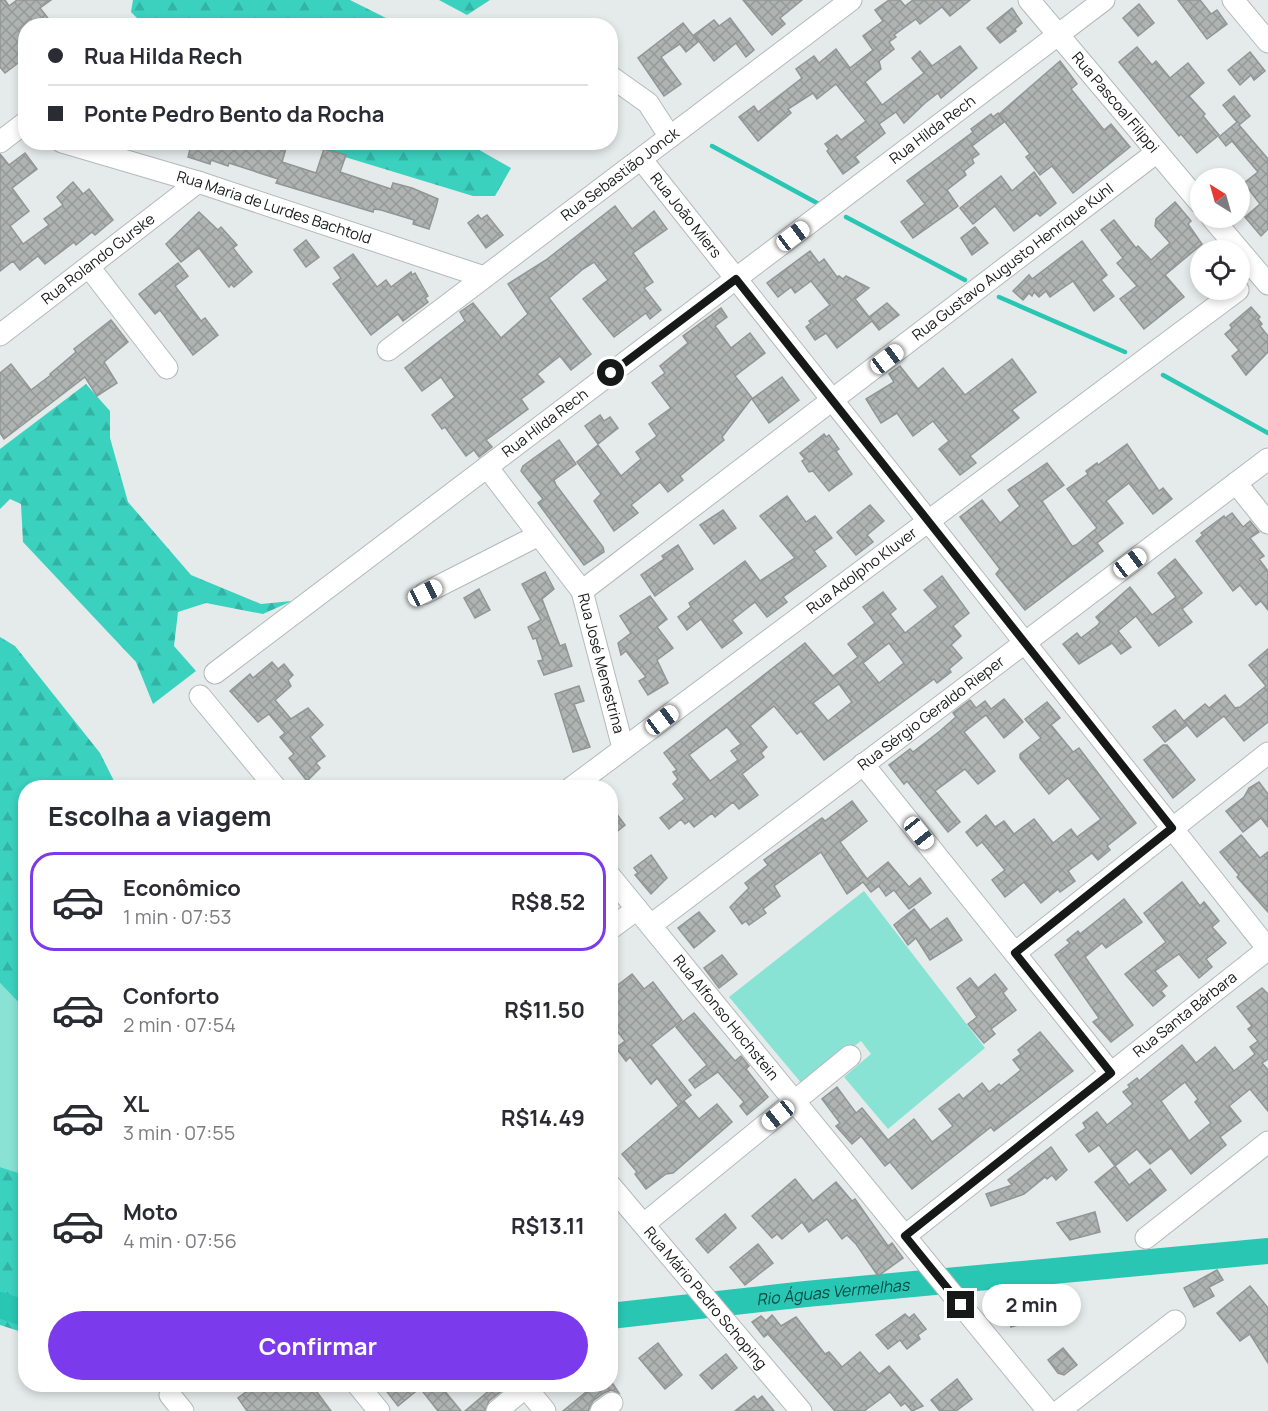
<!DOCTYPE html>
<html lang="pt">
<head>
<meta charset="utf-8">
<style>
	:root { --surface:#fff; --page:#f7f7f7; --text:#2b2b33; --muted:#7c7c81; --line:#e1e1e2; --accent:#7c3aed }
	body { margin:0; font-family:Manrope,sans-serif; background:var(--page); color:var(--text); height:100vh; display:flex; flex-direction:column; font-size:22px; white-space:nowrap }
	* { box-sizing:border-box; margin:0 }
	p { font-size:20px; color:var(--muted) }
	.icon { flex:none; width:33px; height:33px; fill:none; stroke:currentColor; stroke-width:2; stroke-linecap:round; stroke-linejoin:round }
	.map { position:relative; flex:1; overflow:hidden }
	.details { position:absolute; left:18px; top:780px; width:600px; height:612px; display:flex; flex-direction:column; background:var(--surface); border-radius:24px; box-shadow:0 3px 9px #0003 }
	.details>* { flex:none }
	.hud { position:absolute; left:18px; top:18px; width:600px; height:132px; border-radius:24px; box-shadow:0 3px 9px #0003; display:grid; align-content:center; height:132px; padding:0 30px; background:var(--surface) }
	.needle { width:39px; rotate:323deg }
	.buttons { position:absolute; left:1190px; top:168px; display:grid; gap:12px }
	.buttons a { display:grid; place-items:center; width:60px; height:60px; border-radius:50%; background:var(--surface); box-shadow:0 3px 9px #0003; font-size:30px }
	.end { position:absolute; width:27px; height:27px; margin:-14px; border:8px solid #161918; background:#fff; box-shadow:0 0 0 3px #fff }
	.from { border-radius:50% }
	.bubble { position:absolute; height:42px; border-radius:21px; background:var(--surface); box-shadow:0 3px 9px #0003; font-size:20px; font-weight:700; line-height:42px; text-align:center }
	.car { position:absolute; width:18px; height:36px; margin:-18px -9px; border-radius:8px; box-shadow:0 0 4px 2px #0007; background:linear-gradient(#fff 24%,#345 0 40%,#fff 0 76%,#345 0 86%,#fff 0) }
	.hud b { display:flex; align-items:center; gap:21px; height:57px; font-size:22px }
	.hud b+b { border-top:2px solid var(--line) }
	.hud i { width:15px; height:15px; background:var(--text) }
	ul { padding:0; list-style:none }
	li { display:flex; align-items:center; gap:18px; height:99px; margin:0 12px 9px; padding:0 18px; border:3px solid transparent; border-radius:24px }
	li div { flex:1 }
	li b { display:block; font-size:22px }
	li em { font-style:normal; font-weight:700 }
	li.current { border-color:var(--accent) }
	li>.icon { width:54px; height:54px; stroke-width:1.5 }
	h2 { padding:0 30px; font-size:27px; line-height:72px }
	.cta { display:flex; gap:12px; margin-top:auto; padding:12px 30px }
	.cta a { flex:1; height:69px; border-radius:36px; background:var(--accent); color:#fff; font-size:24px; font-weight:700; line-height:69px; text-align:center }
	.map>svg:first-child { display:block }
</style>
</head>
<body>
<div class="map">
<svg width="1268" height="1411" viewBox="0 0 1268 1411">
	<defs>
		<pattern id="forest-firs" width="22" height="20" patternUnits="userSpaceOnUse" patternTransform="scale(1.5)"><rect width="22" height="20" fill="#3bd1bf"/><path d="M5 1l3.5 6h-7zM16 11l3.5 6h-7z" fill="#33b3a3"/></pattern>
		<pattern id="building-cross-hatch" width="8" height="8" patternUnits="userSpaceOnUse" patternTransform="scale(1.5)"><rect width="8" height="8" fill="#aeb4b2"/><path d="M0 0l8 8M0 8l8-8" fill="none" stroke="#959a98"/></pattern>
	</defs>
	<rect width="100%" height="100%" fill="#e5ebea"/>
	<g fill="#88e3d4">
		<path d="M864 891 985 1048 888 1129 844 1077 871 1054 861 1041 803 1085 729 997Z"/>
		<path d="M0 983 25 1009V1175L0 1167Z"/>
	</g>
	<g fill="url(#forest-firs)">
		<path d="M133 0H350L400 25H144L131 12Z"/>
		<path d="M439 0H490L467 15Z"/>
		<path d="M299 143H467L511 168 495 196H473Z"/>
		<path d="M86 384 110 411V438L128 502 191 575 261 604 292 601 263 614 206 603 178 612 174 646 196 671 153 704 136 662 23 542 21 504 10 499 0 509V449Z"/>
		<path d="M0 637 15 646 100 753 117 787 26 788 25 1009 0 983Z"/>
		<path d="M0 1167 25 1175V1333L0 1325Z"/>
	</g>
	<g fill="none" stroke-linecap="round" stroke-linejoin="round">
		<g stroke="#29c6b4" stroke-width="4.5">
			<path d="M712 146 817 203"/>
			<path d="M846 217 965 280"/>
			<path d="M999 297 1125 352"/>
			<path d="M1163 375 1268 433"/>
		</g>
		<g stroke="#29c6b4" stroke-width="26">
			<path d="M0 1305 26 1314"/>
			<path id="s1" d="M610 1316 806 1294 1268 1251"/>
		</g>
	</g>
	<g fill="url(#building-cross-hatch)" stroke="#919695" stroke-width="1.5" fill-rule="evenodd">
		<path d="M0 0H5L9 6 17 0H51L40 8 54 26H26V57L5 73 0 67Z"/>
		<path d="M743 0H802L780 18 785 24 772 35Z"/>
		<path d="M889 0H900L905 6 913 0H970L950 16 942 7 920 24 916 19 894 35 896 37 889 42 894 49 879 61 881 69 865 82 882 105 924 73 912 58 920 51 932 66 960 46 977 68 941 98 938 93 925 103 904 123 896 112 879 124 885 133 855 157 859 162 843 174 827 151 829 149 825 144 837 135 841 140 866 121 836 84 817 99 813 93 788 109 791 113 758 141 739 117 754 106 758 112 802 78 796 69 814 56 819 63 836 49 850 68 873 50 863 36 883 21 875 10Z"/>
		<path d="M1178 0H1200L1211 14 1217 10 1227 24 1207 39Z"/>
		<path d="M1139 4 1154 23 1138 36 1123 18Z"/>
		<path d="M1012 8 1022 23 1015 29 1016 31 1000 43 987 28Z"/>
		<path d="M730 18 754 50 746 57 736 43 714 61 694 35 714 20 719 26Z"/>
		<path d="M683 23 698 42 686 52 680 44 661 57 681 84 664 96 638 58Z"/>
		<path d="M1137 47 1152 65 1156 61 1170 78 1188 63 1204 83 1189 96 1205 114 1203 116 1219 135 1197 153 1181 134 1179 136 1119 62Z"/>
		<path d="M1250 52 1265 71 1254 80 1251 75 1240 85 1228 70Z"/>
		<path d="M1060 61 1077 84 1071 89 1104 130 1111 124 1130 147 1073 193 1052 166 1040 175 1026 157 1030 154 999 114Z"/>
		<path d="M1234 96 1250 116 1239 125 1268 159V229L1261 236 1245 217 1260 204 1244 183 1258 172 1232 141 1226 146 1219 137 1237 122 1223 105Z"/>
		<path d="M998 113 1004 122 972 146 979 154 972 159 974 163 964 171 966 175 947 190 958 206 913 238 901 222 925 204 907 181 973 132 971 129 991 114 993 117Z"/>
		<path d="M192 142H277L287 145 282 162 316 173 324 149 346 155 340 172 391 189 393 183 412 188 438 199 436 207 429 229 413 224 414 220 381 210 374 209 373 212 276 183 278 179 229 163 228 166 211 160 210 164 188 157Z"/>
		<path d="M25 153 37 169 12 188 29 211 10 226 23 244 49 225 44 219 63 205 57 197 73 182 83 194 89 189 113 220 95 235 92 232 76 245 74 242 45 264 38 256 20 270 13 261 0 271V154L9 165Z"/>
		<path d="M1034 172 1056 203 1040 216 1037 213 1014 231 995 206 973 224 960 208 1001 176 1012 191Z"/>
		<path d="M1175 202 1191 221 1188 224 1202 244 1165 275 1184 297 1144 329 1120 299 1137 286 1117 263 1123 258 1101 230 1114 220 1136 248 1138 246 1151 260 1170 243 1155 226 1156 219Z"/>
		<path d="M615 206 632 229 654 211 667 229 633 253 653 282 644 288 661 310 650 319 646 313 614 337 583 299 608 280 594 262 583 269 549 298 591 354 571 370 560 356 537 374 544 382 521 399 528 409 486 440 492 447 479 457 474 450 466 456 445 427 442 429 432 415 455 397 441 377 422 391 405 368 465 321 460 312 473 303 501 338 528 314 508 284 546 260Z"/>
		<path d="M199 212 218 230 221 227 237 245 233 248 252 272 234 287 231 284 229 287 199 248 181 262 166 244Z"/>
		<path d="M478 215 481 219 487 215 503 235 486 248 468 223Z"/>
		<path d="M975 227 988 243 972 255 961 238Z"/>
		<path d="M306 240 319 257 306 267 294 250Z"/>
		<path d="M1082 241 1107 275 1101 280 1114 296 1094 311 1073 281 1050 297 1046 291 1039 297 1034 292 1032 296 1029 293 1023 300 1013 291 1029 275 1032 279Z"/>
		<path d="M810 251 819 263 824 259 837 277 839 276 843 279 846 276 869 288 855 299 869 317 887 303 899 315 879 330 872 321 837 348 826 333 815 340 806 327 811 323 809 321 830 305 811 281 795 293 791 287 778 297 767 283Z"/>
		<path d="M353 254 377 287 386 280 391 287 411 272 412 275 415 273 428 296 425 298 428 302 403 321 398 314 371 335 333 284 341 278 334 268Z"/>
		<path d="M178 263 188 276 175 286 201 321 205 318 218 335 193 355 160 310 155 314 139 294Z"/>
		<path d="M1251 307 1260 317 1258 319 1262 324 1260 326 1268 336V352L1246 375 1232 356 1239 350 1225 334 1232 328 1230 325Z"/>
		<path d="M721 308 727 317 715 326 731 348 750 333 765 353 735 376 752 398 722 437 724 440 680 476 683 480 668 492 660 482 631 505 638 513 614 531 594 501 601 494 577 462 598 445 621 476 641 459 636 452 657 436 649 424 671 408 652 383 665 373 660 366 688 343 683 336Z"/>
		<path d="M111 320 128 342 104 362 117 383 97 396 85 377 4 439 0 433V373L11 364 31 390 51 375 50 374 76 352 74 349Z"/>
		<path d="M1012 359 1036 392 1012 410 1019 418 970 456 976 463 960 475 939 449 949 441 933 421 913 436 897 413 881 423 866 399 894 382 889 374 900 366 918 389 943 368 965 395Z"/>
		<path d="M782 377 799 400 769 423 752 399Z"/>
		<path d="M600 415 604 421 610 417 618 428 598 444 585 426Z"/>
		<path d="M824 434 826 437 829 435 839 449 836 451 838 454 852 474 829 491 813 471 809 472 802 461 805 459 800 453Z"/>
		<path d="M559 440 576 464 554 480 556 485 603 547 604 552 584 565 538 503 543 499 521 471 523 466Z"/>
		<path d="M1127 444 1159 491 1163 488 1172 499 1153 514 1129 483 1106 501 1123 523 1097 543 1103 551 1025 610 996 574 1000 569 960 517 982 500 1000 523 1020 506 1008 490 1047 463 1064 485 1042 501 1072 546 1076 545 1097 528 1067 489 1088 474 1086 471 1097 463 1098 465Z"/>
		<path d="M787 496 806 522 815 516 832 538 814 551 826 566 783 597 787 602 767 617 755 602 732 620 742 633 722 648 701 619 687 630 678 617 691 607 689 603 745 561 760 581 795 558 760 516Z"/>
		<path d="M870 505 884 521 867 535 873 542 856 555 837 532Z"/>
		<path d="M723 510 736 528 714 544 700 525Z"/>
		<path d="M1232 513 1243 527 1250 521 1259 532 1250 538 1264 556 1259 559 1268 571V610L1261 601 1256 605 1240 585 1233 591 1196 541 1203 535 1201 533 1224 516 1225 518Z"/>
		<path d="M678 545 693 569 655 596 641 575 664 559 662 556Z"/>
		<path d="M1175 559 1202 593 1182 609 1192 622 1159 646 1136 616 1118 631 1131 647 1121 654 1112 643 1079 664 1063 644 1077 633 1081 638 1098 625 1100 622 1096 617 1130 587 1152 615 1176 597 1158 573Z"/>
		<path d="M545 572 554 589 542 599 560 646 565 644 572 666 544 675 538 661 543 660 536 638 533 639 528 627 541 620 522 584Z"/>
		<path d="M942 576 969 613 953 626 961 636 951 645 962 658 949 669 951 672 937 683 934 679 824 760 801 731 797 734 774 706 750 726 767 747 761 753 764 757 742 774 758 795 739 809 733 802 715 817 712 813 694 827 689 821 685 824 681 819 669 829 660 818 685 799 673 784 678 779 673 772 677 770 664 753 805 643 833 676 858 657 848 644 875 623 863 607 883 592 896 609 890 614 905 633 938 607 924 590ZM889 643 904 663 879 683 863 663ZM839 684 852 702 828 721 813 703ZM727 727 741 744 731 751 738 760 710 781 689 755Z"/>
		<path d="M479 589 490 610 475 618 464 598Z"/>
		<path d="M650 596 667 619 657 627 673 648 657 660 668 683 648 695 639 681 646 677 626 651 621 655 618 643 631 633 620 616Z"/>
		<path d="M1268 649V722L1244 741 1224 716 1197 737 1184 721 1205 704 1209 708 1225 695 1235 708 1240 707 1266 686 1249 665Z"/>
		<path d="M272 662 278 669 284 664 293 675 288 680 291 686 275 700 291 719 308 708 323 725 310 737 325 756 316 763 320 768 307 781 289 758 294 754 280 737 285 733 269 714 258 722 230 691 250 674 253 678Z"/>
		<path d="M579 686 584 701 574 704 590 747 573 752 555 694Z"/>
		<path d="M1004 699 1023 722 1004 738 986 715 964 732 995 771 978 784 965 769 935 791 960 822 948 832 907 781 904 784 889 765 910 749 913 752 940 731 956 717 953 713 970 700 976 708 985 701 991 709Z"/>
		<path d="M1047 702 1060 718 1051 725 1073 752 1079 748 1136 823 1107 846 1110 850 1098 860 1092 853 1068 871 1075 881 1060 892 1058 889 1041 903 1024 882 1005 897 992 880 1005 870 982 842 977 846 966 832 986 815 995 827 1004 821 1014 834 1034 819 1053 843 1071 829 1077 837 1101 819 1068 778 1049 794 1020 758V754L1041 738 1025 719Z"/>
		<path d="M1175 710 1187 725 1165 742 1153 727Z"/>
		<path d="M1163 745H1167L1195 780 1173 798 1144 760Z"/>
		<path d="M1259 782 1268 794V827L1261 818 1243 832 1226 811 1244 797 1249 788Z"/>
		<path d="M852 801 867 821 840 842 867 879 888 862 909 887 920 878 931 893 909 909 894 890 886 896 879 886 871 892 863 882 847 894 821 852 774 886 780 896 763 909 766 913 749 925 746 921 742 924 730 907 749 888 745 883 768 865 764 860 822 818 825 821Z"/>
		<path d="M610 805 625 825 610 837Z"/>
		<path d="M1241 835 1260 858 1268 852V912L1237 877 1239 875 1220 852Z"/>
		<path d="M651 855 667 878 651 894 635 875 638 873 634 868Z"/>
		<path d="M1182 882 1200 906 1204 902 1219 921 1212 927 1226 943 1206 959 1212 967 1199 978 1179 954 1155 971 1167 986 1161 991 1165 996 1153 1006 1125 974 1166 942 1144 913Z"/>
		<path d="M1124 899 1142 922 1106 948 1102 943 1085 957 1133 1025 1111 1042 1093 1022 1099 1018 1055 955 1070 943 1067 940 1078 931 1080 934Z"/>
		<path d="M914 909 930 930 947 918 962 940 930 960 916 938 908 945 894 925Z"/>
		<path d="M699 912 715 931 694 948 678 928Z"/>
		<path d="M722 955 737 974 719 988 704 968Z"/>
		<path d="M632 974 644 989 653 982 682 1020 651 1045 691 1095 678 1105 657 1078 651 1084 630 1057 626 1061 616 1048 625 1041 610 1022V991Z"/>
		<path d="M995 974 1007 989 1003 993 1016 1010 991 1029 995 1034 984 1043 968 1024 977 1017 957 988 970 978 978 988Z"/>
		<path d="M1262 988 1268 994V1059L1262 1063 1268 1070V1111L1250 1089 1229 1106 1241 1121 1220 1137 1226 1145 1191 1174 1171 1148 1150 1164 1137 1149 1115 1166 1099 1145 1089 1152 1076 1135 1086 1128 1083 1123 1097 1112 1107 1125 1133 1104 1123 1092 1130 1087 1128 1085 1137 1078 1139 1081 1182 1045 1196 1063 1215 1047 1234 1071 1255 1054 1250 1047 1258 1041 1248 1029 1252 1026 1237 1007ZM1185 1082 1198 1099 1195 1102 1211 1123 1189 1141 1161 1101Z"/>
		<path d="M694 1013 735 1061 741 1056 749 1066 746 1069 768 1097 747 1115 740 1106 744 1102 718 1072 695 1088 689 1080 707 1065 676 1027Z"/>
		<path d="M1040 1032 1073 1071 994 1131 991 1127 912 1189 890 1162 885 1166 861 1136 852 1144 836 1126 840 1123 822 1099 837 1087 856 1113 862 1108 888 1140 914 1119 932 1142 953 1126 939 1109 959 1094 963 1099 982 1083 989 1092 999 1084 1001 1086 1021 1070 1013 1060 1021 1054 1018 1050Z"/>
		<path d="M684 1101 699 1119 717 1104 732 1122 673 1173 666 1174 646 1189 635 1174 637 1172 622 1154Z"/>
		<path d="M1051 1147 1067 1170 1056 1180 1052 1175 1047 1179 1045 1177 1024 1194 991 1206 986 1194 1012 1185 1008 1180Z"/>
		<path d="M1115 1166 1129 1185 1150 1169 1166 1190 1127 1221 1095 1182Z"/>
		<path d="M795 1179 813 1201 836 1182 852 1201 855 1199 888 1246 892 1243 903 1258 878 1276 856 1244 847 1235 842 1239 827 1219 809 1232 802 1222 782 1239 777 1234 772 1238 752 1216Z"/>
		<path d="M1095 1212 1100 1232 1070 1240 1057 1223Z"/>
		<path d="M725 1214 736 1228 708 1253 696 1239Z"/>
		<path d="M758 1244 773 1263 745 1285 730 1267Z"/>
		<path d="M1217 1270 1223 1280 1209 1287 1214 1296 1194 1307 1184 1288Z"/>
		<path d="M1250 1286 1268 1308V1363L1250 1334 1240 1341 1217 1313Z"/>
		<path d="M1029 1303 1034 1320 1011 1327 1006 1310Z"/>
		<path d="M905 1314 909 1318 914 1314 926 1329 918 1335 920 1339 907 1349 900 1340 888 1349 876 1335Z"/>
		<path d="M772 1315 781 1326 796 1317 825 1354 829 1352 842 1367 860 1352 879 1374 889 1366 923 1406 912 1411 905 1403 901 1406 890 1392 864 1411H835L768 1334 764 1337 752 1322 761 1316 766 1321Z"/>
		<path d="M658 1343 682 1375 665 1389 639 1358Z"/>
		<path d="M1063 1348 1077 1365 1064 1375 1058 1373 1048 1360Z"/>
		<path d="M726 1354 737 1368 712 1389 700 1375Z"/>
		<path d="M957 1379 972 1399 956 1411H940L931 1400Z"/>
		<path d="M257 1384H311L331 1411H247L238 1398Z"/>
		<path d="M381 1384H439L461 1411H438L420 1388 398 1406Z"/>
		<path d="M497 1384 509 1385 489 1401 485 1411H465Z"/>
		<path d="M596 1384H613L619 1393 611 1390 604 1393 593 1401 588 1411H563Z"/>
		<path d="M754 1396 757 1400 762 1396 774 1411H735Z"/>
	</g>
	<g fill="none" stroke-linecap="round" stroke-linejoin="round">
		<g stroke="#b4bab9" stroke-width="23">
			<g id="minor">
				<path id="s2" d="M1029 0 1200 203"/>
				<path d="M1233 0 1268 42"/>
				<path d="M610 76 648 103 670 137"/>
				<path d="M0 142 26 122"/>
				<path id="s3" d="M62 142 198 182 484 277"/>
				<path id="s4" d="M641 159 1268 949"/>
				<path d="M1212 218 1268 284"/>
				<path d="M89 267 167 368"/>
				<path id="s5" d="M0 335 198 182"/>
				<path id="s6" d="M388 350 851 0"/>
				<path id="s7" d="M487 467 582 591 623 748"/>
				<path d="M1236 483 1268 523"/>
				<path id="s8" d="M582 591 1157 152"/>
				<path d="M425 593 539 535"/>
				<path id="s9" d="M215 673 1104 0"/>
				<path d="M200 696 276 788"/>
				<path d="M863 764 1111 1073"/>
				<path id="s10" d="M571 788 1238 290"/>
				<path id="s11" d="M610 876 1048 1411"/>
				<path id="s12" d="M651 925 1268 459"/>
				<path d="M610 929 637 909"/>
				<path d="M1015 953 1268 753"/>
				<path id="s13" d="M610 1185 801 1411"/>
				<path d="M644 1224 850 1056"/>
				<path id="s14" d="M905 1236 1268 949"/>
				<path d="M1146 1238 1268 1142"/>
				<path d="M357 1384 379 1411"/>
				<path d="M523 1384 545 1411"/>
				<path d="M170 1395 183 1411"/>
				<path d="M497 1411 526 1387"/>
				<path d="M601 1411 612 1403"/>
				<path d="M1059 1411 1175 1321"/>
			</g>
		</g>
		<use href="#minor" stroke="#fff" stroke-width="21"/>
	</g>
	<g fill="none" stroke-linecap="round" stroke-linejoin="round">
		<path stroke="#161918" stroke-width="8" d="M611 373 736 279 1172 828 1015 953 1111 1073 905 1236 961 1305"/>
	</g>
	<g text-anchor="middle" stroke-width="4.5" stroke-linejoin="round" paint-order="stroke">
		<g font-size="15" fill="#161918" stroke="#f2f8f7">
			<text dy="5" stroke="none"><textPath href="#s2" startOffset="134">Rua Pascoal Filippi</textPath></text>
			<text dy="5" stroke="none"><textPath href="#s9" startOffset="900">Rua Hilda Rech</textPath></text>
			<text dy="5" stroke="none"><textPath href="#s6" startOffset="291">Rua Sebastião Jonck</textPath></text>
			<text dy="5" stroke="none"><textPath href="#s3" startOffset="222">Rua Maria de Lurdes Bachtold</textPath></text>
			<text dy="5" stroke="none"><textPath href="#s4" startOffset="72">Rua João Miers</textPath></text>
			<text dy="5" stroke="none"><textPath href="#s5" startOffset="124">Rua Rolando Gurske</textPath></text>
			<text dy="5" stroke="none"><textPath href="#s8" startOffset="542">Rua Gustavo Augusto Henrique Kuhl</textPath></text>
			<text dy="5" stroke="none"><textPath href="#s9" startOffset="414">Rua Hilda Rech</textPath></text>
			<text dy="5" stroke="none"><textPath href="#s10" startOffset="363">Rua Adolpho Kluver</textPath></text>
			<text dy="5" stroke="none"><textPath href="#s7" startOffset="231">Rua José Menestrina</textPath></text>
			<text dy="5" stroke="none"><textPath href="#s12" startOffset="351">Rua Sérgio Geraldo Rieper</textPath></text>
			<text dy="5" stroke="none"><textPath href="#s14" startOffset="357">Rua Santa Bárbara</textPath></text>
			<text dy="5" stroke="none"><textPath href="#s11" startOffset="183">Rua Alfonso Hochstein</textPath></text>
			<text dy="5" stroke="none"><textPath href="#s13" startOffset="148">Rua Mário Pedro Schoping</textPath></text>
		</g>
		<g font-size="16" font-style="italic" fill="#084a42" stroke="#f2f8f7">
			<text dy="6" stroke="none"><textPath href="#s1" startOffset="224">Rio Águas Vermelhas</textPath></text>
		</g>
	</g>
</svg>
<div class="buttons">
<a><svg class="needle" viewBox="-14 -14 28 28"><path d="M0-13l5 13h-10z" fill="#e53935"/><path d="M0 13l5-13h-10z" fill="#7c7c81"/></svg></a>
<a><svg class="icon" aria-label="locate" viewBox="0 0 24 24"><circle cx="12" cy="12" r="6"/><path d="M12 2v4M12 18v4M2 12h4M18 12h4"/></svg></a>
</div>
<i class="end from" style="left:611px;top:373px"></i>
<i class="end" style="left:961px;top:1305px"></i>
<div class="bubble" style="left:982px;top:1284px;width:99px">2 min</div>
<i class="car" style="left:793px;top:236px;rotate:53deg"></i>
<i class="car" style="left:887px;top:359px;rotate:53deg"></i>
<i class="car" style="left:1130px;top:563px;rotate:53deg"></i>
<i class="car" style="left:425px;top:593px;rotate:63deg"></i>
<i class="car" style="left:662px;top:720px;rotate:53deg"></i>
<i class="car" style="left:919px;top:833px;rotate:141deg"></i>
<i class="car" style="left:778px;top:1115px;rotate:231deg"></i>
<div class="hud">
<b><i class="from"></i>Rua Hilda Rech</b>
<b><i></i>Ponte Pedro Bento da Rocha</b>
</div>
<section class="details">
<h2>Escolha a viagem</h2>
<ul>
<li class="current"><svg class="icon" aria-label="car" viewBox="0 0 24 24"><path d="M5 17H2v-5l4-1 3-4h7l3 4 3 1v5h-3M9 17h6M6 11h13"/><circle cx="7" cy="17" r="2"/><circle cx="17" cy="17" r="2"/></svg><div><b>Econômico</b><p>1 min · 07:53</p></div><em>R$8.52</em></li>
<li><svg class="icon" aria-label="car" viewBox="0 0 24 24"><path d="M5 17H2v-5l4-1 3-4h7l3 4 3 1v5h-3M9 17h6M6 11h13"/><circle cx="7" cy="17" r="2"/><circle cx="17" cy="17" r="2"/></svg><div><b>Conforto</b><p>2 min · 07:54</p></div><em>R$11.50</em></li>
<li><svg class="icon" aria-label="car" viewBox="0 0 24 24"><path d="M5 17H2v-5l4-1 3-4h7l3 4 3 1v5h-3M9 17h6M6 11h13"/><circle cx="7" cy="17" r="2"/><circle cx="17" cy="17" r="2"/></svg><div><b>XL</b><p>3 min · 07:55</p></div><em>R$14.49</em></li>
<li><svg class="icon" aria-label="car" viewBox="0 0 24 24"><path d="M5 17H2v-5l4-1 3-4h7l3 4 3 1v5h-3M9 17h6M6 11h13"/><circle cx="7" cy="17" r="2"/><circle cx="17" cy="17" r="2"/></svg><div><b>Moto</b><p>4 min · 07:56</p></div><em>R$13.11</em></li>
</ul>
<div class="cta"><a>Confirmar</a></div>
</section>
</div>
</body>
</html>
